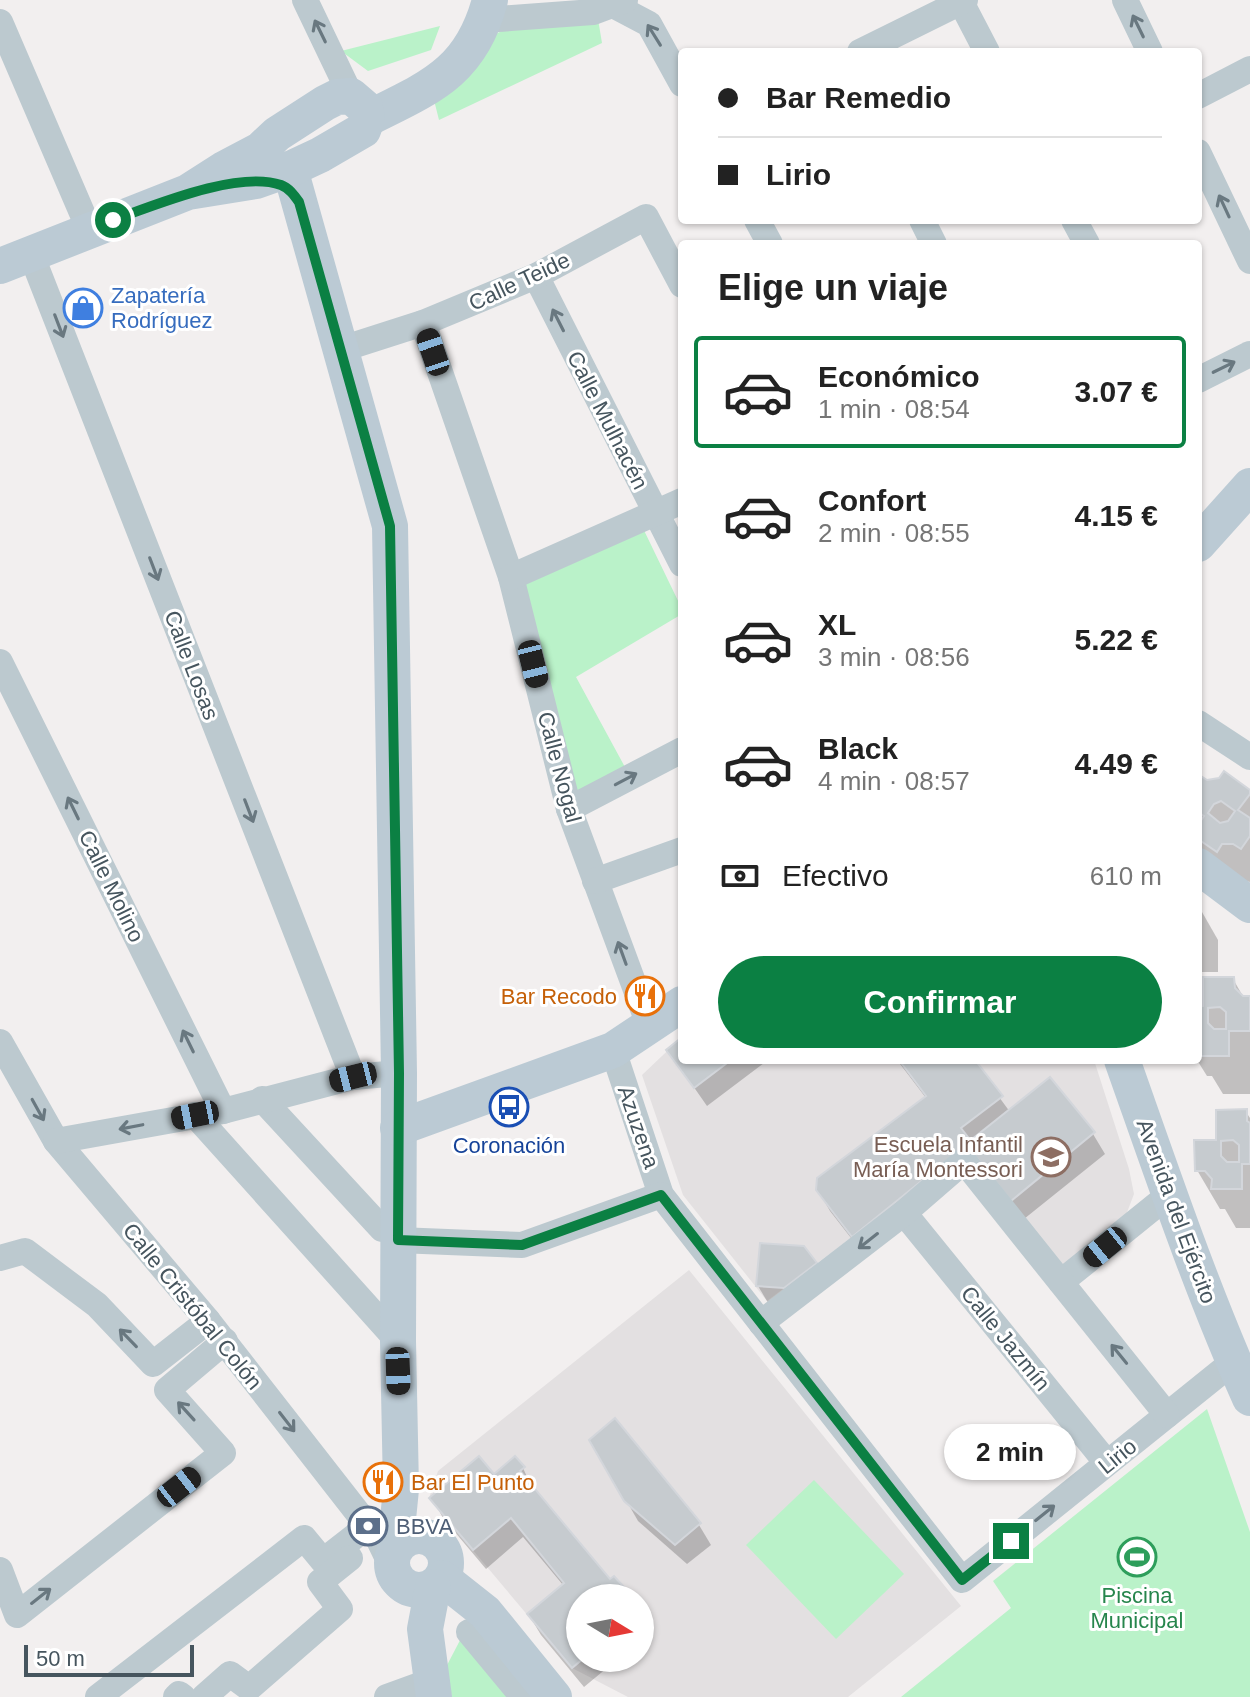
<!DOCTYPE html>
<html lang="es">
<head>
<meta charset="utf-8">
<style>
	:root { --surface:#fff; --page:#f6f6f6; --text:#222; --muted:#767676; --line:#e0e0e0; --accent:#0b8043 }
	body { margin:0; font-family:Helvetica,sans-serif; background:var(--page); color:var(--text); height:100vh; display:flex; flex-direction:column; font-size:30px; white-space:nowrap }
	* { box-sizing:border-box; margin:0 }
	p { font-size:26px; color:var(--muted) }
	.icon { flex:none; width:44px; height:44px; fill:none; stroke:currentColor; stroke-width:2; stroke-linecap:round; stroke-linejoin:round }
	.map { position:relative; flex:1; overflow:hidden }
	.panel { position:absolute; left:678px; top:240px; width:524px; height:824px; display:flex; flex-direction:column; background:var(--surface); border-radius:8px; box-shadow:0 2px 6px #0004 }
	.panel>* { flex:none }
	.hud { position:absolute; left:678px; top:48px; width:524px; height:176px; border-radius:8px; box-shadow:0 2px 6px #0004; display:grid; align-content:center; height:176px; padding:0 40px; background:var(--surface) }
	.needle { width:52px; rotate:100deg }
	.tools { position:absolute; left:566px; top:1584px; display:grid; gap:16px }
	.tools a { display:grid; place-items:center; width:88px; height:88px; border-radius:50%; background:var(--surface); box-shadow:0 2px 6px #0004; font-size:40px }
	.scale { position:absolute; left:24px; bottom:20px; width:170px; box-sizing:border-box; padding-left:8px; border:4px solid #46555e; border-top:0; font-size:22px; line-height:28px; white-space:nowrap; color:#46555e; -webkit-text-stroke:6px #fff; paint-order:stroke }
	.end { position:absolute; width:36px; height:36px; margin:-18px; border:10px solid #0b8043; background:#fff; box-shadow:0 0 0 4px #fff }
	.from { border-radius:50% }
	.bubble { position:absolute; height:56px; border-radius:28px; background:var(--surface); box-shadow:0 2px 6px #0004; font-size:26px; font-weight:600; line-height:56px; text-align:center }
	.car { position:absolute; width:24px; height:48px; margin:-24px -12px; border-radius:10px; box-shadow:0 0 6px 2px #0007; background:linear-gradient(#222 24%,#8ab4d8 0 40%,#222 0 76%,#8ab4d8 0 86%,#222 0) }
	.hud b { display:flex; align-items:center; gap:28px; height:76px; font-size:30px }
	.hud b+b { border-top:2px solid var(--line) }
	.hud i { width:20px; height:20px; background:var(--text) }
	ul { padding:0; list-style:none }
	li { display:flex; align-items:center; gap:24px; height:112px; margin:0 16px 12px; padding:0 24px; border:4px solid transparent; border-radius:8px }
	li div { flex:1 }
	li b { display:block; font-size:30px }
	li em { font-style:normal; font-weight:600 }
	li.active { border-color:var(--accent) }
	li>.icon { width:72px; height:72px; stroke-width:1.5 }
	h2 { padding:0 40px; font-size:36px; line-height:96px }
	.pay { display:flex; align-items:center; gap:20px; height:88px; padding:0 40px; font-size:30px }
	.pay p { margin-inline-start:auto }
	.cta { display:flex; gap:16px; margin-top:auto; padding:16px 40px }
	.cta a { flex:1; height:92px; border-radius:48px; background:var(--accent); color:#fff; font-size:32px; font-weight:600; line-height:92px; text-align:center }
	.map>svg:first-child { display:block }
</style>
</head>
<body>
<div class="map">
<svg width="1250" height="1697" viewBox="0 0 1250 1697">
	<rect width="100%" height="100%" fill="#f2efef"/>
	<g fill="#e3e0e1" fill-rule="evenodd">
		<path d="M682 1037V1060H1094L1129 1169 1134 1194 1126 1215 1063 1266 966 1145 852 1237 767 1301 683 1195 642 1075Z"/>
		<path d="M689 1270 961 1606 848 1697H628L572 1668 429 1498 438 1471ZM580 1598H640V1658H580Z"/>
	</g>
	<g fill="#baf2c9">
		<path d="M597 13 602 43 439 120 434 100 485 39 523 21Z"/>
		<path d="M440 26 431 50 368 71 341 51Z"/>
		<path d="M638 518 682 609V614L576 677 626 769 576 802 517 576Z"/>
		<path d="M1207 1409 1250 1532V1697H901L1011 1608 993 1581Z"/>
		<path d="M814 1480 904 1574 836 1639 746 1545Z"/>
		<path d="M468 1625 534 1697H452L445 1669Z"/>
	</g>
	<g fill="#0003">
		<path d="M1198 777 1207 782 1250 793V882L1216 873 1198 842Z"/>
		<path d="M1198 905 1218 940V972H1198Z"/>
		<path d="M1233 979 1244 998H1250V1094H1223L1212 1076H1207L1197 1060 1198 1009 1206 1008Z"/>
		<path d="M682 1040V1060H768L707 1106 668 1050Z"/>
		<path d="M897 1060H972L1010 1112 1050 1079 1093 1134 1105 1154 1024 1219 979 1163 865 1256 830 1211 818 1190 926 1098Z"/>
		<path d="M1246 1112 1250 1118V1228H1236L1225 1209H1220L1197 1170 1218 1141Z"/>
		<path d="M803 1248 827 1284 770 1306 758 1286Z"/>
		<path d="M615 1421 699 1525 711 1545 687 1564 638 1521 592 1440Z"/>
		<path d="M515 1459 523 1468 533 1490 610 1582 622 1588 628 1598H580V1658H619L584 1687 541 1635 529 1615 563 1585 523 1537 486 1569 443 1518 432 1498 494 1477Z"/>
	</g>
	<g fill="#c6cbcf" stroke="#d3d6db" stroke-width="2" fill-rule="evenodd">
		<path d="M1224 771 1250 790V794L1238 810 1250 818V836L1241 849 1233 844H1222L1217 852 1198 839V825L1204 816 1198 812V774L1207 780 1219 778ZM1221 801 1235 811 1228 821 1220 823 1208 813 1214 804Z"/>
		<path d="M1203 977H1234L1235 988 1243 996H1250V1031H1229V1056H1199L1198 1007 1203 1006ZM1220 1007 1226 1012V1029H1214L1208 1023V1008Z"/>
		<path d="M682 1037V1060H731L694 1088 666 1050Z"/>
		<path d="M899 1060H975L1003 1096 961 1128 971 1141 852 1237 816 1190 817 1178 926 1096Z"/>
		<path d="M1050 1077 1095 1132 1011 1201 966 1144Z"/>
		<path d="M1247 1109V1121L1250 1123V1164H1242V1189H1211L1212 1179 1205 1171H1195L1194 1140H1216V1110ZM1233 1140 1239 1145V1162H1227L1221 1156V1141Z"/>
		<path d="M760 1243 804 1246 817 1263 784 1288 756 1286Z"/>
		<path d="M615 1418 701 1523 675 1545 624 1501 589 1440Z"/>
		<path d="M479 1456 494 1474 515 1456 525 1467 520 1471 610 1579 614 1576 624 1587 611 1598H580V1658H584L572 1668 527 1614 564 1583 511 1518 473 1550 429 1498Z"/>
	</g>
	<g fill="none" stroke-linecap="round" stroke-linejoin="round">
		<g stroke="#bcc9cf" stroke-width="26">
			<path d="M305 0 351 96"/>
			<path d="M611 0 613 5 649 24 682 84"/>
			<path d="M1125 0 1150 52"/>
			<path d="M961 2 987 52"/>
			<path d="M485 20 593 12 625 0"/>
			<path d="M0 22 89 229"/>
			<path d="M860 52 965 0"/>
			<path d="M1198 96 1250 69"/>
			<path d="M1198 152 1250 261"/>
			<path d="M757 220 770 244"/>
			<path d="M922 220 934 244"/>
			<path d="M1074 220 1087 244"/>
			<path d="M31 254 353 1077"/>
			<path d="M536 276 682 564"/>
			<path d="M423 323 511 577 569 809 649 1025"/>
			<path d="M342 349 423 323 536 276 646 217 682 285"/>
			<path d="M1198 380 1250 354"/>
			<path d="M511 577 682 501"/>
			<path d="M0 662 223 1111"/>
			<path d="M1198 723 1250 757"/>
			<path d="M569 809 682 750"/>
			<path d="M595 881 682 850"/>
			<path d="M0 1042 56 1141 208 1321 379 1540 392 1567"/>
			<path d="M613 1050 661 1195 962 1580 1233 1362"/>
			<path d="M262 1099 382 1229"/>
			<path d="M195 1115 398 1341"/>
			<path d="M56 1141 223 1111 353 1077 399 1073"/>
			<path d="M904 1213 1107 1463"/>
			<path d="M398 1240 522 1245 661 1195"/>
			<path d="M0 1258 25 1251 97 1305 153 1364 208 1321"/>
			<path d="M1061 1282 1170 1194"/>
			<path d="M761 1323 904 1213 964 1161 1167 1415"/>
			<path d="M0 1570 17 1615 223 1453 167 1390 225 1341"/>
			<path d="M469 1632 523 1697"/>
			<path d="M98 1697 304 1538 323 1561 368 1526"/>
			<path d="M176 1697 179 1694 183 1697"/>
			<path d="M204 1697 230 1674 249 1688 340 1609 320 1582 350 1558"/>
			<path d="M387 1697 431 1681"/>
		</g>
		<g stroke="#bbcad4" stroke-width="36">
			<path d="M367 119C429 88 471 73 490 0"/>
			<path d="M290 169 390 526 399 1073 398 1341 401 1489 395 1549"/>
			<path d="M0 266 188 192 256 181 290 169 320 155 363 130 367 119 365 108 351 96 337 97 325 103 277 134 260 150 224 169 188 192"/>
			<path d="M1198 544 1250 486"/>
			<path d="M1198 866 1250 905"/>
			<path d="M1122 1060C1162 1173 1201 1289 1250 1398"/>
			<path d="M398 1128 613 1050 682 1004"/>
			<circle cx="419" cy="1563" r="27"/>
			<path d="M442 1578 485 1612 554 1697"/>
			<path d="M433 1587 425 1629 434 1697"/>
		</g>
	</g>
	<defs><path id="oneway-shaft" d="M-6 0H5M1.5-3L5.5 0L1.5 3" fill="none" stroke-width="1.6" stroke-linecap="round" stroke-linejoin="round" transform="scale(2)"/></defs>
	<g stroke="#697880">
		<use href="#oneway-shaft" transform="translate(1138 26) rotate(-116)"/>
		<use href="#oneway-shaft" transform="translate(320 31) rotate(-116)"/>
		<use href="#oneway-shaft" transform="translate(654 35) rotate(-122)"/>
		<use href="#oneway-shaft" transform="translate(1224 206) rotate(-115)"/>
		<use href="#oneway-shaft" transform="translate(558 320) rotate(-117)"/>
		<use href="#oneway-shaft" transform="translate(59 326) rotate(69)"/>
		<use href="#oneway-shaft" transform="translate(1224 367) rotate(-26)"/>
		<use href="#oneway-shaft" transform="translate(154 569) rotate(69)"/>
		<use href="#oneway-shaft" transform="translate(626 779) rotate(-28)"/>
		<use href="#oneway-shaft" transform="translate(73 808) rotate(-116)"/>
		<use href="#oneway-shaft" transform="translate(249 811) rotate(69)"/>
		<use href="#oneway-shaft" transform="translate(622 953) rotate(-110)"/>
		<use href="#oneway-shaft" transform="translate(188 1041) rotate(-116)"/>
		<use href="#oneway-shaft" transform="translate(38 1110) rotate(61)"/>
		<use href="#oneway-shaft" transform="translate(131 1127) rotate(169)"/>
		<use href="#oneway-shaft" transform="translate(868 1241) rotate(142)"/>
		<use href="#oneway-shaft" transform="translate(128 1338) rotate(-134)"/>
		<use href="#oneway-shaft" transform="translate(1119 1354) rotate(-129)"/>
		<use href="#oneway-shaft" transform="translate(186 1411) rotate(-132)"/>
		<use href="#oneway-shaft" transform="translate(287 1422) rotate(52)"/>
		<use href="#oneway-shaft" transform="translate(1045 1513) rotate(-39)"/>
		<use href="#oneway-shaft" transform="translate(41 1596) rotate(-38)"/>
	</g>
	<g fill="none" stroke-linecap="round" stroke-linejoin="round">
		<path stroke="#0b8043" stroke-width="10" d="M113 220C155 205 238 170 281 185 289 188 294 195 299 202L390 526 399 1073 398 1240 522 1245 661 1195 962 1580 1011 1541"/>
	</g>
	<defs>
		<g id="shop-ring" transform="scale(2)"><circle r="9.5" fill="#fff" stroke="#3f7fe0" stroke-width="1.5"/><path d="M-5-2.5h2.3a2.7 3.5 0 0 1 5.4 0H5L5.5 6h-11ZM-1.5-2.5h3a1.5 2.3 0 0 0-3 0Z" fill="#3f7fe0"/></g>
		<g id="restaurant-ring" transform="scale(2)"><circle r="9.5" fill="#fff" stroke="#e8710a" stroke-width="1.5"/><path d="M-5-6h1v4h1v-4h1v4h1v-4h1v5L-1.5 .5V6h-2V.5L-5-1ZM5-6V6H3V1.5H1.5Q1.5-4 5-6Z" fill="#e8710a"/></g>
		<g id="bus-ring" transform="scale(2)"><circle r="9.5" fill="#fff" stroke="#1a4fb4" stroke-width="1.5"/><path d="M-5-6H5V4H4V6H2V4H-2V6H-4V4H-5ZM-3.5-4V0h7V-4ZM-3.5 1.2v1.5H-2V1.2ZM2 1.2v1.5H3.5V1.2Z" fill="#1a4fb4"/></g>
		<g id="school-ring" transform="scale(2)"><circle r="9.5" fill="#fff" stroke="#8d6e63" stroke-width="1.5"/><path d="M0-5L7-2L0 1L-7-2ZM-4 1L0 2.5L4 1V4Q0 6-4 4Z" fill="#8d6e63"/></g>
		<g id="bank-ring" transform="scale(2)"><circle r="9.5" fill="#fff" stroke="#5c6f8a" stroke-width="1.5"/><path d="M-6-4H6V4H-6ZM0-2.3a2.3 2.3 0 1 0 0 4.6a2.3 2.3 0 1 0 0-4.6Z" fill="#5c6f8a"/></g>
		<g id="stadium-ring" transform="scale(2)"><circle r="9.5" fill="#fff" stroke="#2e9e5b" stroke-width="1.5"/><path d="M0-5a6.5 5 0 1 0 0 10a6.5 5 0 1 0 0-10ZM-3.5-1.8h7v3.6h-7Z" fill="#2e9e5b"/></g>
	</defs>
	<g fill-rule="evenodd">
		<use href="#shop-ring" x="83" y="308"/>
		<use href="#restaurant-ring" x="645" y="996"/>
		<use href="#bus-ring" x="509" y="1107"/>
		<use href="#school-ring" x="1051" y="1157"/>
		<use href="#restaurant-ring" x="383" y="1482"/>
		<use href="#bank-ring" x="368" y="1526"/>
		<use href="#stadium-ring" x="1137" y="1557"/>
	</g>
	<g text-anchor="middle" stroke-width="6" stroke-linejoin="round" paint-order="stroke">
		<g font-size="22" fill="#46555e" stroke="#fff">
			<text transform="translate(519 281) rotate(-25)" y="8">Calle Teide</text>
			<text transform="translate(608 420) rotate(63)" y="8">Calle Mulhacén</text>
			<text transform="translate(192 665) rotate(69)" y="8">Calle Losas</text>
			<text transform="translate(560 767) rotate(75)" y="8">Calle Nogal</text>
			<text transform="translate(112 886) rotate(64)" y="8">Calle Molino</text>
			<text transform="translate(639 1127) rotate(71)" y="8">Azuzena</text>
			<text transform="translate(1177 1211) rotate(70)" y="8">Avenida del Ejército</text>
			<text transform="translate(193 1306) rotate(51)" y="8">Calle Cristóbal Colón</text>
			<text transform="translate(1006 1338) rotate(51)" y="8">Calle Jazmín</text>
			<text transform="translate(1117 1456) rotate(-39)" y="8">Lirio</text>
		</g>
		<g font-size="22" fill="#366cbe" stroke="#fff" text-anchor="start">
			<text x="111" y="303">Zapatería<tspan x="111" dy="25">Rodríguez</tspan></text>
		</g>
		<g font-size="22" fill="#c56008" stroke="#fff" text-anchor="end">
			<text x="617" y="1004">Bar Recodo</text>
			<text x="411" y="1490" text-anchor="start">Bar El Punto</text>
		</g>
		<g font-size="22" fill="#785e54" stroke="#fff" text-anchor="end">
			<text x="1023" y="1152">Escuela Infantil<tspan x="1023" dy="25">María Montessori</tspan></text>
		</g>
		<g font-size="22" fill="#164399" stroke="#fff">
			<text x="509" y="1153">Coronación</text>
		</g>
		<g font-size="22" fill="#4e5e75" stroke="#fff" text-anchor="start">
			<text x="396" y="1534">BBVA</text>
		</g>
		<g font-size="22" fill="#27864d" stroke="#fff">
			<text x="1137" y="1603">Piscina<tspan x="1137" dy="25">Municipal</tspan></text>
		</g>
	</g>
</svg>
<div class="tools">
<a><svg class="needle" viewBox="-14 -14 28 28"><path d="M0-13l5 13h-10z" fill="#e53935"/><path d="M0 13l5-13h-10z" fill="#767676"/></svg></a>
</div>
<div class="scale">50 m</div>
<i class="end from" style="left:113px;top:220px"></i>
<i class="end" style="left:1011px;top:1541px"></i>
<div class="bubble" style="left:944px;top:1424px;width:132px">2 min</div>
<i class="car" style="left:433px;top:352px;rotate:341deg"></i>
<i class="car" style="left:533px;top:664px;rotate:166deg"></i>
<i class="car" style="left:353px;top:1077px;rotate:256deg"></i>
<i class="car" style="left:195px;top:1115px;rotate:259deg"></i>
<i class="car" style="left:1105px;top:1247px;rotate:231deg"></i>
<i class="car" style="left:398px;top:1371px;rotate:178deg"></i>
<i class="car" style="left:179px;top:1487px;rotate:52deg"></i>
<div class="hud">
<b><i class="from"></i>Bar Remedio</b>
<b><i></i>Lirio</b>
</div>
<section class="panel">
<h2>Elige un viaje</h2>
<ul>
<li class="active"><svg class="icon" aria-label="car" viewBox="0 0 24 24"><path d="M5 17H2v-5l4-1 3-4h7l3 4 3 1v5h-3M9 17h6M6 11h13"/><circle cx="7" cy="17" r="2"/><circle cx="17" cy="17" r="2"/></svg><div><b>Económico</b><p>1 min · 08:54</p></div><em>3.07 €</em></li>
<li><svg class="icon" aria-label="car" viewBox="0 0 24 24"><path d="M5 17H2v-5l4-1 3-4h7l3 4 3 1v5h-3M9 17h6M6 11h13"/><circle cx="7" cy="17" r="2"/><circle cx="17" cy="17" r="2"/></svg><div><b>Confort</b><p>2 min · 08:55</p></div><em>4.15 €</em></li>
<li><svg class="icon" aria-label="car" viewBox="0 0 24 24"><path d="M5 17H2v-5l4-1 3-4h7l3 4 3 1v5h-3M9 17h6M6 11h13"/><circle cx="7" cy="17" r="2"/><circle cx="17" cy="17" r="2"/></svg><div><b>XL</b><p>3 min · 08:56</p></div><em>5.22 €</em></li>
<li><svg class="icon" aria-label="car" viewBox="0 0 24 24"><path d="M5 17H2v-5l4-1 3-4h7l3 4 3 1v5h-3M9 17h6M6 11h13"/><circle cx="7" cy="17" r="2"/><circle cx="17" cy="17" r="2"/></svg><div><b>Black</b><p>4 min · 08:57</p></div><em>4.49 €</em></li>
</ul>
<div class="pay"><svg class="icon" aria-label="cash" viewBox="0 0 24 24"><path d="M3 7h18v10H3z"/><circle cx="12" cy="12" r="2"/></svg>Efectivo<p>610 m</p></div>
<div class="cta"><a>Confirmar</a></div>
</section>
</div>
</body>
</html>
